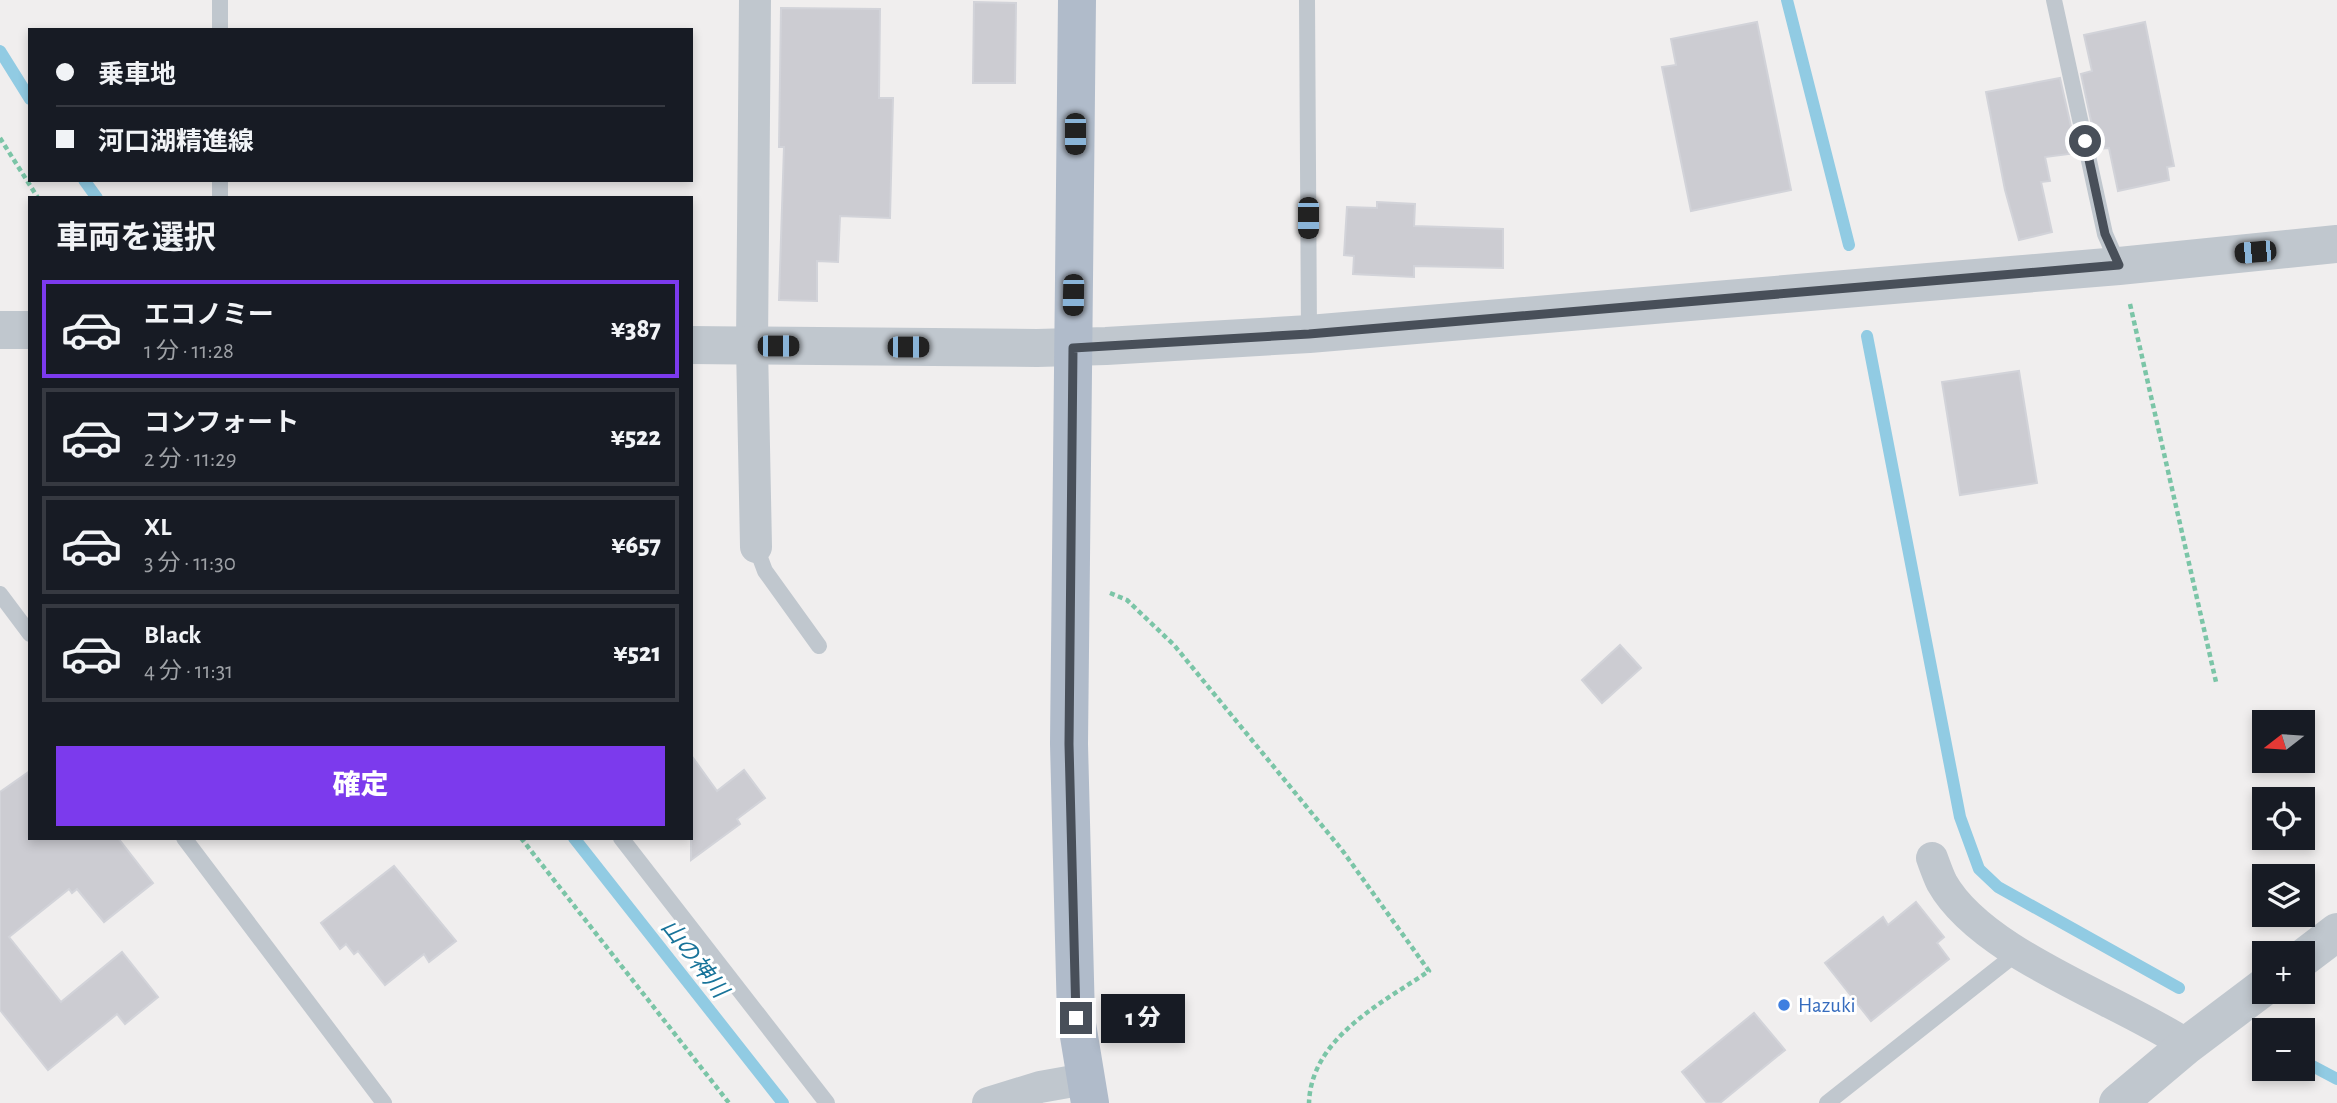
<!DOCTYPE html>
<html lang="ja">
<head>
<meta charset="utf-8">
<style>
	:root { --surface:#171b24; --page:#242831; --text:#f1f3f6; --muted:#9ea1a6; --line:#363941; --accent:#7c3aed }
	body { margin:0; font-family:"Alegreya Sans","Noto Sans JP",sans-serif; background:var(--page); color:var(--text); height:100vh; display:flex; flex-direction:column; font-size:26px; white-space:nowrap }
	* { box-sizing:border-box; margin:0 }
	p { font-size:23px; color:var(--muted) }
	.icon { flex:none; width:38px; height:38px; fill:none; stroke:currentColor; stroke-width:2; stroke-linecap:round; stroke-linejoin:round }
	.map { position:relative; flex:1; overflow:hidden }
	.side { position:absolute; left:28px; top:196px; width:665px; height:644px; display:flex; flex-direction:column; background:var(--surface); border-radius:0px; box-shadow:0 4px 10px #0003 }
	.side>* { flex:none }
	.hud { position:absolute; left:28px; top:28px; width:665px; height:154px; border-radius:0px; box-shadow:0 4px 10px #0003; display:grid; align-content:center; height:154px; padding:0 28px; background:var(--surface) }
	.needle { width:46px; rotate:253deg }
	.fabs { position:absolute; left:2252px; top:710px; display:grid; gap:14px }
	.fabs a { display:grid; place-items:center; width:63px; height:63px; border-radius:0px; background:var(--surface); box-shadow:0 4px 10px #0003; font-size:35px }
	.end { position:absolute; width:32px; height:32px; margin:-16px; border:9px solid #484f59; background:#fff; box-shadow:0 0 0 4px #fff }
	.from { border-radius:50% }
	.bubble { position:absolute; height:49px; border-radius:0px; background:var(--surface); box-shadow:0 4px 10px #0003; font-size:23px; font-weight:800; line-height:49px; text-align:center }
	.car { position:absolute; width:21px; height:42px; margin:-21px -10px; border-radius:9px; box-shadow:0 0 5px 2px #0007; background:linear-gradient(#222 24%,#8ab4d8 0 40%,#222 0 76%,#8ab4d8 0 86%,#222 0) }
	.hud b { display:flex; align-items:center; gap:24px; height:66px; font-size:26px }
	.hud b+b { border-top:2px solid var(--line) }
	.hud i { width:18px; height:18px; background:var(--text) }
	ul { padding:0; list-style:none }
	li { display:flex; align-items:center; gap:21px; height:98px; margin:0 14px 10px; padding:0 14px; border:4px solid var(--line); border-radius:0px }
	li div { flex:1 }
	li b { display:block; font-size:26px }
	li em { font-style:normal; font-weight:800 }
	li.active { border-color:var(--accent) }
	li>.icon { width:63px; height:63px; stroke-width:1.5 }
	h2 { padding:0 28px; font-size:32px; line-height:84px }
	.action { display:flex; gap:14px; margin-top:auto; padding:14px 28px }
	.action a { flex:1; height:80px; border-radius:0px; background:var(--accent); color:#fff; font-size:28px; font-weight:800; line-height:80px; text-align:center }
	.map>svg:first-child { display:block }
</style>
</head>
<body>
<div class="map">
<svg width="2337" height="1103" viewBox="0 0 2337 1103">
	<rect width="100%" height="100%" fill="#f0eeee"/>
	<g fill="none" stroke-linecap="round" stroke-linejoin="round">
		<g stroke="#91cbe3" stroke-width="12">
			<path d="M1787 0 1849 245"/>
			<path d="M0 51 30 99"/>
			<path d="M84 180 97 198"/>
			<path d="M1867 336 1960 817 1979 869 1998 887 2179 988"/>
			<path d="M574 838 783 1103"/>
			<path d="M2303 1061 2337 1079"/>
		</g>
	</g>
	<g fill="#ccccd2" stroke="#d2d3d9" stroke-width="2">
		<path d="M974 2 1016 3 1015 83H973Z"/>
		<path d="M781 8 880 9 879 98H893L890 218 840 216 838 262 817 261V301L779 300 784 147H779Z"/>
		<path d="M1757 22 1791 190 1691 211 1662 67 1676 65 1671 39Z"/>
		<path d="M2145 22 2174 166 2167 167 2169 180 2118 191 2109 148 2097 149 2081 74 2092 71 2084 35Z"/>
		<path d="M2060 78 2077 153 2045 157 2050 181 2041 182 2052 232 2019 240 2005 190 1986 92Z"/>
		<path d="M1377 202 1415 204 1414 226 1503 229V268L1414 266V277L1353 274 1354 256 1344 255 1347 207 1377 208Z"/>
		<path d="M2019 371 2037 483 1960 495 1942 382Z"/>
		<path d="M1620 645 1641 668 1602 703 1582 680Z"/>
		<path d="M691 755 717 791 744 770 765 798 737 819 740 824 691 860Z"/>
		<path d="M30 771V838H118L153 883 104 922 77 889 72 893 69 889 9 937 61 1002 122 952 158 997 125 1024 117 1014 48 1070 0 1010V792Z"/>
		<path d="M394 866 456 941 429 962 424 954 385 985 358 951 354 954 346 944 340 949 321 923Z"/>
		<path d="M1916 902 1944 937 1937 943 1949 959 1871 1021 1825 963 1883 917 1888 925Z"/>
		<path d="M1754 1013 1785 1050 1720 1103H1707L1682 1072Z"/>
	</g>
	<g fill="none" stroke-linecap="round" stroke-linejoin="round">
		<g stroke="#7bc5a7" stroke-width="4.5" stroke-dasharray="5 3.5" stroke-linecap="butt">
			<path d="M0 138 38 198"/>
			<path d="M2130 304 2216 682"/>
			<path d="M1110 593 1127 600 1174 645 1342 850 1429 971C1382 1003 1311 1038 1309 1103"/>
			<path d="M521 838 729 1103"/>
		</g>
		<g stroke="#c0c7ce" stroke-width="16">
			<path d="M220 0V30"/>
			<path d="M1307 0 1309 334"/>
			<path d="M2054 0 2105 234 2119 266"/>
			<path d="M220 180V198"/>
			<path d="M756 547 765 571 819 646"/>
			<path d="M0 594 30 634"/>
			<path d="M184 838 384 1103"/>
			<path d="M621 838 827 1103"/>
			<path d="M1827 1103 2017 953"/>
		</g>
		<g stroke="#c0c7ce" stroke-width="32">
			<path d="M755 0 752 346 756 547"/>
			<path d="M1932 858C1935 866 1938 875 1942 883 1982 954 2118 999 2187 1045"/>
			<path d="M988 1103 1040 1087 1085 1079"/>
		</g>
		<g stroke="#c0c7ce" stroke-width="38">
			<path d="M0 330H30"/>
			<path d="M691 345 1037 348 1106 346 1309 334 2119 266 2337 244"/>
			<path d="M2303 958 2337 932"/>
			<path d="M2118 1103 2187 1045 2264 987"/>
		</g>
		<path stroke="#b0bbca" stroke-width="38" d="M1077 0 1069 744 1076 1018 1090 1103"/>
	</g>
	<g fill="none" stroke-linecap="round" stroke-linejoin="round">
		<path stroke="#484f59" stroke-width="9" d="M1076 1018 1069 744 1073 348 1309 334 2119 265 2105 234 2085 141"/>
	</g>
	<circle fill="#3f7fe0" stroke="#fff" stroke-width="2.5" cx="1784" cy="1005" r="7"/>
	<g text-anchor="middle" stroke-width="6" stroke-linejoin="round" paint-order="stroke">
		<g font-size="21" fill="#366cbe" stroke="#fff" text-anchor="start">
			<text x="1798" y="1012">Hazuki</text>
		</g>
		<g font-size="23" font-style="italic" fill="#19749a" stroke="#fff">
			<text transform="translate(695 958) rotate(52)" y="8">山の神川</text>
		</g>
	</g>
</svg>
<div class="fabs">
<a><svg class="needle" viewBox="-14 -14 28 28"><path d="M0-13l5 13h-10z" fill="#e53935"/><path d="M0 13l5-13h-10z" fill="#9ea1a6"/></svg></a>
<a><svg class="icon" aria-label="locate" viewBox="0 0 24 24"><circle cx="12" cy="12" r="6"/><path d="M12 2v4M12 18v4M2 12h4M18 12h4"/></svg></a>
<a><svg class="icon" aria-label="layers" viewBox="0 0 24 24"><path d="M12 4l9 5-9 5-9-5zM3 14l9 5 9-5"/></svg></a>
<a>+</a>
<a>−</a>
</div>
<i class="end from" style="left:2085px;top:141px"></i>
<i class="end" style="left:1076px;top:1018px"></i>
<div class="bubble" style="left:1101px;top:994px;width:84px">1 分</div>
<i class="car" style="left:1075px;top:134px;rotate:180deg"></i>
<i class="car" style="left:1308px;top:218px;rotate:180deg"></i>
<i class="car" style="left:2255px;top:252px;rotate:265deg"></i>
<i class="car" style="left:1073px;top:295px;rotate:181deg"></i>
<i class="car" style="left:778px;top:346px;rotate:90deg"></i>
<i class="car" style="left:908px;top:347px;rotate:90deg"></i>
<div class="hud">
<b><i class="from"></i>乗車地</b>
<b><i></i>河口湖精進線</b>
</div>
<section class="side">
<h2>車両を選択</h2>
<ul>
<li class="active"><svg class="icon" aria-label="car" viewBox="0 0 24 24"><path d="M5 17H2v-5l4-1 3-4h7l3 4 3 1v5h-3M9 17h6M6 11h13"/><circle cx="7" cy="17" r="2"/><circle cx="17" cy="17" r="2"/></svg><div><b>エコノミー</b><p>1 分 · 11:28</p></div><em>¥387</em></li>
<li><svg class="icon" aria-label="car" viewBox="0 0 24 24"><path d="M5 17H2v-5l4-1 3-4h7l3 4 3 1v5h-3M9 17h6M6 11h13"/><circle cx="7" cy="17" r="2"/><circle cx="17" cy="17" r="2"/></svg><div><b>コンフォート</b><p>2 分 · 11:29</p></div><em>¥522</em></li>
<li><svg class="icon" aria-label="car" viewBox="0 0 24 24"><path d="M5 17H2v-5l4-1 3-4h7l3 4 3 1v5h-3M9 17h6M6 11h13"/><circle cx="7" cy="17" r="2"/><circle cx="17" cy="17" r="2"/></svg><div><b>XL</b><p>3 分 · 11:30</p></div><em>¥657</em></li>
<li><svg class="icon" aria-label="car" viewBox="0 0 24 24"><path d="M5 17H2v-5l4-1 3-4h7l3 4 3 1v5h-3M9 17h6M6 11h13"/><circle cx="7" cy="17" r="2"/><circle cx="17" cy="17" r="2"/></svg><div><b>Black</b><p>4 分 · 11:31</p></div><em>¥521</em></li>
</ul>
<div class="action"><a>確定</a></div>
</section>
</div>
</body>
</html>
